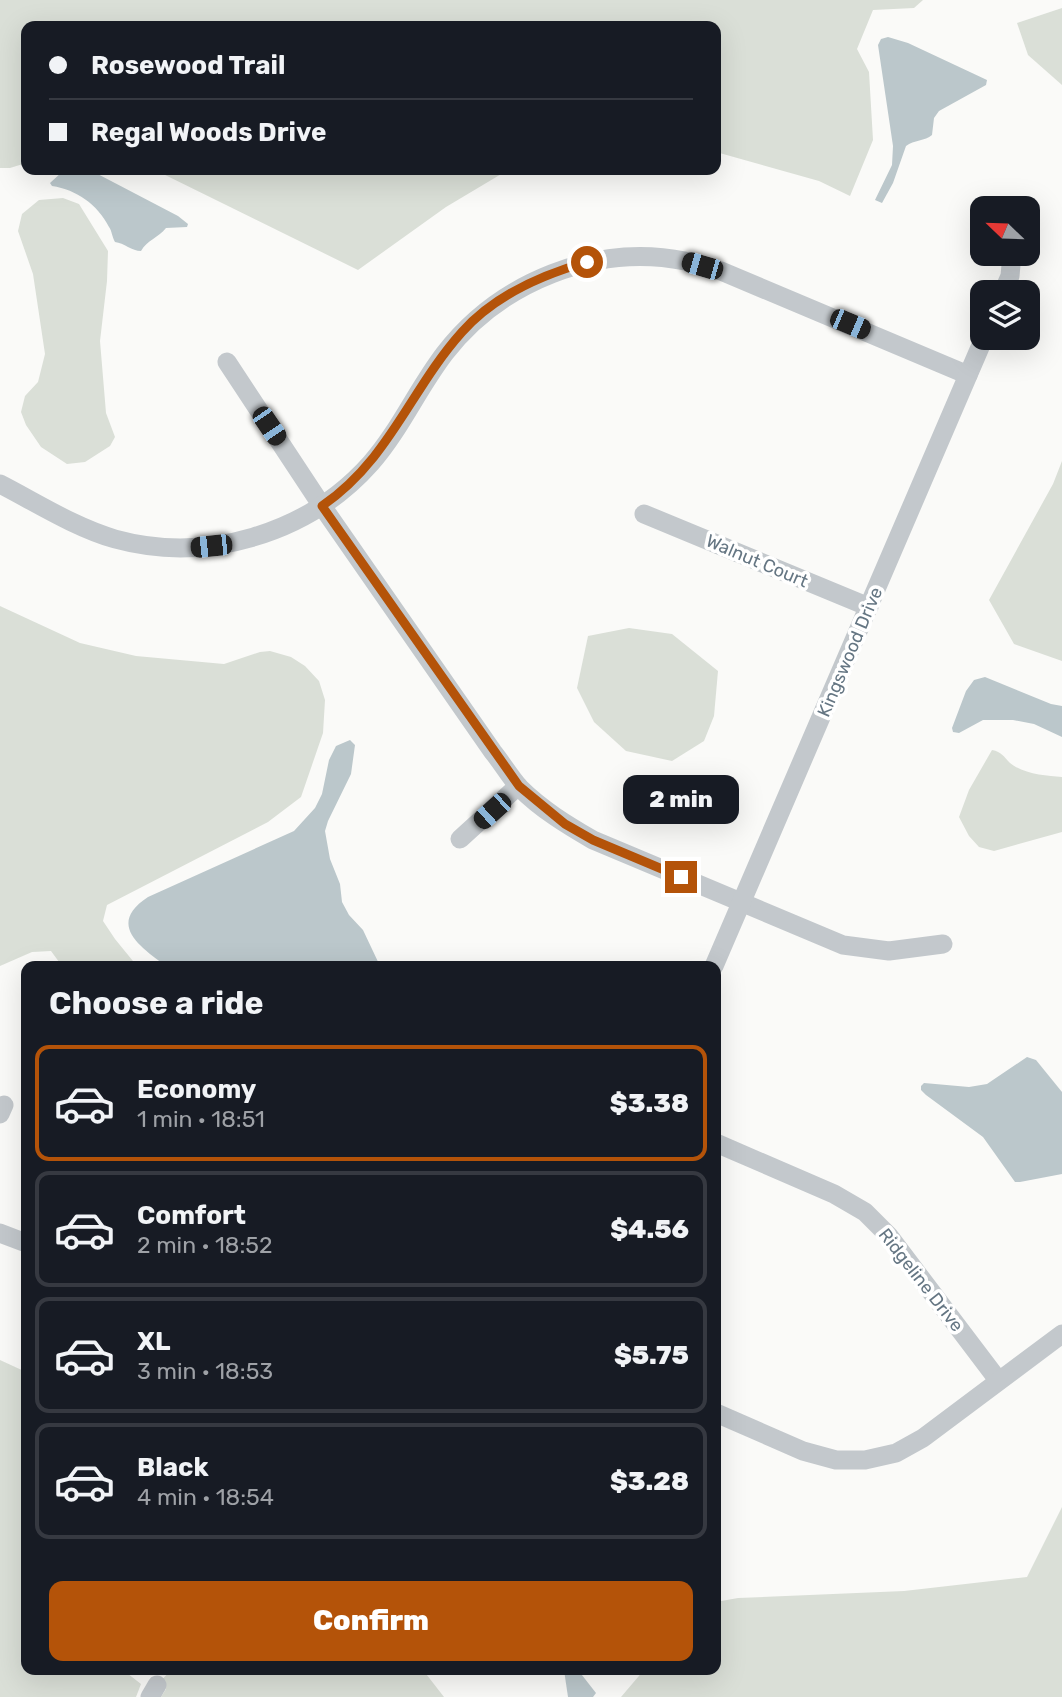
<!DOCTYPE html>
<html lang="en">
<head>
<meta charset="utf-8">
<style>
	:root { --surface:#171b24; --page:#20242c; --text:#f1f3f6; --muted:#9ea1a6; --line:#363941; --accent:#b45309 }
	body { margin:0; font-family:Rubik,sans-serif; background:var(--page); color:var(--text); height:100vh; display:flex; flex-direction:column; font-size:26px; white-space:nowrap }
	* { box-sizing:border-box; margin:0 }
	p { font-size:23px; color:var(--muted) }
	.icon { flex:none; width:38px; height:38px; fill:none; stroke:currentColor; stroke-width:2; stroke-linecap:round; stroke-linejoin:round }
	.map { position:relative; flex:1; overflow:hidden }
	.sheet { position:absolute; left:21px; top:961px; width:700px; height:714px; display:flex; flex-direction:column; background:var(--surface); border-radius:14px; box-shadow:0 7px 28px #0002 }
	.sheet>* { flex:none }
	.banner { position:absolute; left:21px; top:21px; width:700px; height:154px; border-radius:14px; box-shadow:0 7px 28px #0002; display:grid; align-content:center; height:154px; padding:0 28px; background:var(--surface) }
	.needle { width:46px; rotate:293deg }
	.controls { position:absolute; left:970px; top:196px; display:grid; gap:14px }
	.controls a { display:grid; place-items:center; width:70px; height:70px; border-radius:14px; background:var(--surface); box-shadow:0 7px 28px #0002; font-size:35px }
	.end { position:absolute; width:32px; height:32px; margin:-16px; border:9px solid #b45309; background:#fff; box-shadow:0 0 0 4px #fff }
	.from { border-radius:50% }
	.bubble { position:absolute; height:49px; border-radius:14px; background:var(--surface); box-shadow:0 7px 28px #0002; font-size:23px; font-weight:800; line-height:49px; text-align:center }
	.car { position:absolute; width:21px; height:42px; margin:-21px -10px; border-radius:9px; box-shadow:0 0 5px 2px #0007; background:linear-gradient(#222 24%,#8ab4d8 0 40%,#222 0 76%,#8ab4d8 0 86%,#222 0) }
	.banner b { display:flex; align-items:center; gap:24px; height:66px; font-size:26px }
	.banner b+b { border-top:2px solid var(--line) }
	.banner i { width:18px; height:18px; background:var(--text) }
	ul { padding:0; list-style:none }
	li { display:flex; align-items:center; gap:21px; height:116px; margin:0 14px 10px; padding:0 14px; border:4px solid var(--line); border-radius:14px }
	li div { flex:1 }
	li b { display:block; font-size:26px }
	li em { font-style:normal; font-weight:800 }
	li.on { border-color:var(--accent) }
	li>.icon { width:63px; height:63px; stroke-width:1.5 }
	h2 { padding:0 28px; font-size:32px; line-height:84px }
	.cta { display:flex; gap:14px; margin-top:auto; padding:14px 28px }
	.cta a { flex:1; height:80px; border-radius:14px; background:var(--accent); color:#fff; font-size:28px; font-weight:800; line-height:80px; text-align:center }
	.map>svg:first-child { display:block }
</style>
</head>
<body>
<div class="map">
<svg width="1062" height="1697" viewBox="0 0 1062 1697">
	<rect width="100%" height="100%" fill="#fafaf8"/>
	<g fill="#dadfd7">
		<path d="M0 0H923L914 8 873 10 857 49 869 72 873 140 850 196 819 181 716 152V26H26V163L10 168H0Z"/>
		<path d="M1062 8V85L1028 55 1017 23Z"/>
		<path d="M155 170H508L446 207 358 270Z"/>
		<path d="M63 198 79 204 108 251 107 281 100 341 106 413 115 437 110 446 85 462 67 464 41 447 26 425 21 412 25 396 38 382 45 354 33 274 18 231 22 214 39 200Z"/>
		<path d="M1062 461V661L1014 644 989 600 1053 484Z"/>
		<path d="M0 606 80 643 136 656 224 664 260 652 270 651 291 657 305 666 319 681 325 700 323 733 301 797 268 822 107 905 103 921 115 939 137 966H62L51 951 32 952 0 966Z"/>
		<path d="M629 628 672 634 718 671 714 716 704 741 672 761 626 751 594 722 577 688 588 636Z"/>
		<path d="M992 750C1002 752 1003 756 1010 763 1023 774 1046 776 1062 777V832L994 851 979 847 969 836 959 817 969 790Z"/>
		<path d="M0 1360 26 1372V1670H123L141 1684 136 1697H0Z"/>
		<path d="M1062 1507V1697H621L644 1670H716V1602L738 1598 904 1591 1027 1577Z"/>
		<path d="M171 1670H423L444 1697H161L166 1689 157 1685Z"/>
	</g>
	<g fill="#bbc7cb">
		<path d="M888 37 908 43 987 80 986 85 939 111 934 118 932 135C925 141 914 140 906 146L893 183 882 203 875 200 892 165 893 146 878 45 881 39Z"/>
		<path d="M70 170H90L178 216 188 224 187 227 166 228C158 238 147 240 141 251 132 251 124 243 115 242 112 237 112 231 109 227 97 204 77 190 52 186L50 183 62 172Z"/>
		<path d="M985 677 1051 704 1062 706V737L1034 724 1013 720H983L959 733 953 732 952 728 966 691 974 680Z"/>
		<path d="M350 740 355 745 351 774 328 821 325 831 330 859 340 884 342 902 349 915 363 930 380 966H166C139 946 107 924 148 897L294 831 315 808 322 794 329 760 336 746Z"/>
		<path d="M1027 1057 1036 1060 1062 1092V1174L1020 1182H1015L983 1137 926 1095 921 1090V1086L924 1083 969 1087 987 1084Z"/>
		<path d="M564 1670H578L596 1693 593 1697H568Z"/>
	</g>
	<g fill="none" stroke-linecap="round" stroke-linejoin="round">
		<g stroke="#c3c8cc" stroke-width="19">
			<path d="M1003 292 1010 276 1012 254"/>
			<path d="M227 362 322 506 493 752C502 763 510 777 520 788 541 809 567 825 593 840L843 945 889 951 943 944"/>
			<path d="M0 484C37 503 74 527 115 539 206 564 308 534 371 463 400 430 418 388 445 353 500 282 596 243 685 261 697 263 709 268 721 271L968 375"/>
			<path d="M644 514 869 607"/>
			<path d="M460 839 518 786"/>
			<path d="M714 966 984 338"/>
			<path d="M0 1114 4 1105"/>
			<path d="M716 1143 834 1194 865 1212 889 1236 998 1380"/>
			<path d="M0 1233 26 1243"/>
			<path d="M716 1413 803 1451 836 1460H865L896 1453 923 1438 1062 1334"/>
			<path d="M150 1697 157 1685"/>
		</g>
	</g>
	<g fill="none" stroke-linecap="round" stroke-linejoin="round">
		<path stroke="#b45309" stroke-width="9" d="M587 262C541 275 494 296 462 332 410 390 390 459 322 506L519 786 565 824 593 840 681 877"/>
	</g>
	<g text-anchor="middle" stroke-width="7" stroke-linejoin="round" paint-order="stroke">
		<g font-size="18" fill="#657683" stroke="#fff">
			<text transform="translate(757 561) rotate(23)" y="6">Walnut Court</text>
			<text transform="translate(850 652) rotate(-67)" y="6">Kingswood Drive</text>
			<text transform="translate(921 1280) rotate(52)" y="6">Ridgeline Drive</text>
		</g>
	</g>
</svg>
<div class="controls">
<a><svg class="needle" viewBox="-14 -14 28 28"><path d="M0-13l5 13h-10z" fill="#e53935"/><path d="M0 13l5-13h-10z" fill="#9ea1a6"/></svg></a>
<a><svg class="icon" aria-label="layers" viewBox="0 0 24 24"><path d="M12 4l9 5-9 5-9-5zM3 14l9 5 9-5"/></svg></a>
</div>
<i class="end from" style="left:587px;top:262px"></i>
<i class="end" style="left:681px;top:877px"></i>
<div class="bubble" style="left:623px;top:775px;width:116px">2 min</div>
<i class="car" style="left:702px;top:266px;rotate:286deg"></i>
<i class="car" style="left:850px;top:324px;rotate:113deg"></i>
<i class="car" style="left:269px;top:426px;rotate:146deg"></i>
<i class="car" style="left:211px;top:546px;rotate:264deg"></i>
<i class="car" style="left:492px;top:811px;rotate:228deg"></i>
<div class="banner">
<b><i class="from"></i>Rosewood Trail</b>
<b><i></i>Regal Woods Drive</b>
</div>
<section class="sheet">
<h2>Choose a ride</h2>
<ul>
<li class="on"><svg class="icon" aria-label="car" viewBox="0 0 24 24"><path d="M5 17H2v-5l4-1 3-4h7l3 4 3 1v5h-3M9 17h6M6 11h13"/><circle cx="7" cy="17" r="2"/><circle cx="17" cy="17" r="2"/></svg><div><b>Economy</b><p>1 min · 18:51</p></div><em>$3.38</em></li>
<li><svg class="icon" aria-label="car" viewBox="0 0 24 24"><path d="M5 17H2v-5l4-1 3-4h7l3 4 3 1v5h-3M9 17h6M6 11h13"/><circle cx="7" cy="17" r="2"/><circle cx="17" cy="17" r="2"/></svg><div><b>Comfort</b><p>2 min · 18:52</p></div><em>$4.56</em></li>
<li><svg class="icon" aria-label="car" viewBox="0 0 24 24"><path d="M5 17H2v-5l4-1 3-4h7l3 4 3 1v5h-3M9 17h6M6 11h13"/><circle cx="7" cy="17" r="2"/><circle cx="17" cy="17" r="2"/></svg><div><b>XL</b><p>3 min · 18:53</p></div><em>$5.75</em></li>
<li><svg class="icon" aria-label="car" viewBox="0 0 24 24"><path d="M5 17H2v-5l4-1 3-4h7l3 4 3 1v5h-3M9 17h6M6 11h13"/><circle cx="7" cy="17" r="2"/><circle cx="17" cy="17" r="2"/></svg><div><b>Black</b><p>4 min · 18:54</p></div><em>$3.28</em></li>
</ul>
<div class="cta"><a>Confirm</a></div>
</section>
</div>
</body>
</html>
